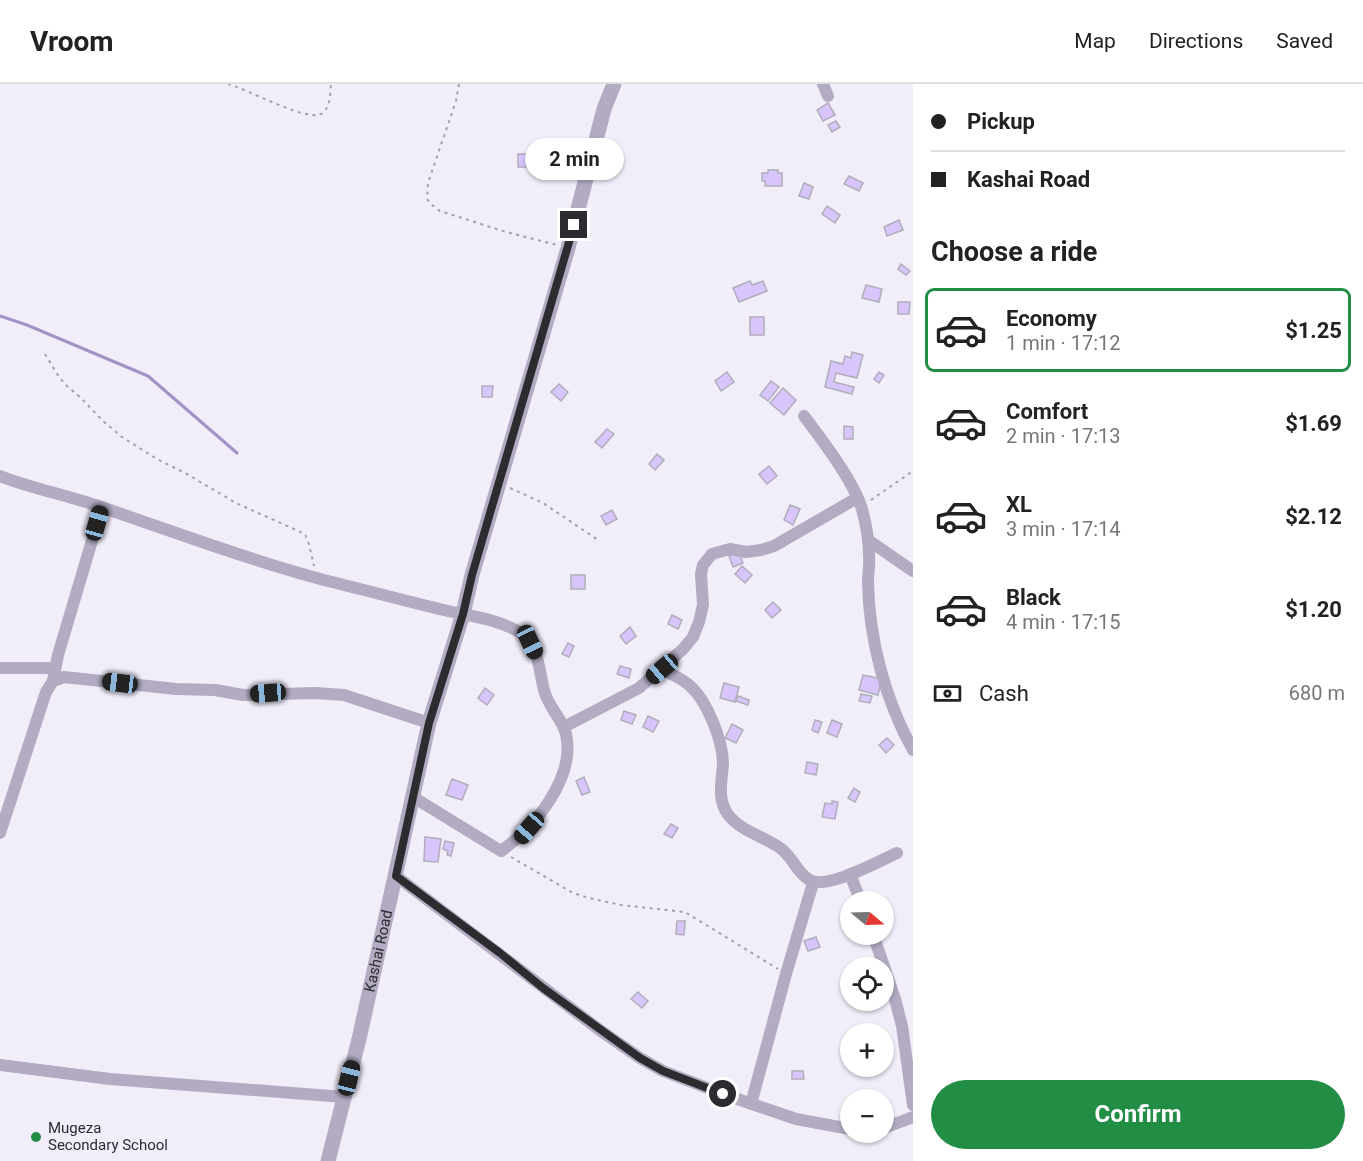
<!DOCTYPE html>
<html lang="en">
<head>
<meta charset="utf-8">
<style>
	:root { --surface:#fff; --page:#f2f2f2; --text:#222; --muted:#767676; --line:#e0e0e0; --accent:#228e45 }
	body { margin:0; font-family:Roboto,sans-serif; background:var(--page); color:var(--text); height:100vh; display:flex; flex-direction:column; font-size:22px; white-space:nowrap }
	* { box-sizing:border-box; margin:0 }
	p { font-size:20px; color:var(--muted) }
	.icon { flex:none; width:33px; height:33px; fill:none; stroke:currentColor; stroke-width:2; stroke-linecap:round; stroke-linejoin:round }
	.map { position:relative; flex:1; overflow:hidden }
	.panel { display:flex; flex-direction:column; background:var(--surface); width:450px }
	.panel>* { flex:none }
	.top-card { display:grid; align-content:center; height:132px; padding:0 18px; background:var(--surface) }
	.needle { width:39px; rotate:109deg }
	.fabs { position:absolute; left:840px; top:807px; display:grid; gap:12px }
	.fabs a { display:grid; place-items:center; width:54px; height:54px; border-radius:50%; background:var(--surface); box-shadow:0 2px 4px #0004; font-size:30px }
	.end { position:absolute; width:27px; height:27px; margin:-14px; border:8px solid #2c2b2f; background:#fff; box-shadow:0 0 0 3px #fff }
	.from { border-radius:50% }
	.bubble { position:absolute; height:42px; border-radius:21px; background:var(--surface); box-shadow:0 2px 4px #0004; font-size:20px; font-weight:700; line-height:42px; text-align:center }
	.car { position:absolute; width:18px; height:36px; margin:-18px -9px; border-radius:8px; box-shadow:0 0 4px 2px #0007; background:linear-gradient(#222 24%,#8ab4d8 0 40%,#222 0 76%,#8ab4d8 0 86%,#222 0) }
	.top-card b { display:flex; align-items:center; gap:21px; height:57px; font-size:22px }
	.top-card b+b { border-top:2px solid var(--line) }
	.top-card i { width:15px; height:15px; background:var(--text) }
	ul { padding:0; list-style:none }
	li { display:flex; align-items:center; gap:18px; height:84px; margin:0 12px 9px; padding:0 6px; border:3px solid transparent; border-radius:9px }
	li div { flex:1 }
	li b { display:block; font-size:22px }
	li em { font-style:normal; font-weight:700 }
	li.selected { border-color:var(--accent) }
	li>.icon { width:54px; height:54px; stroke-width:1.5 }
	h2 { padding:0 18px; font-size:27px; line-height:72px }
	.pay { display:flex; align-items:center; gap:15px; height:66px; padding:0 18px; font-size:22px }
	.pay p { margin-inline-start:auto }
	.cta { display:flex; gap:12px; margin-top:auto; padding:12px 18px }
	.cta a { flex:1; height:69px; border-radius:36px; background:var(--accent); color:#fff; font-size:24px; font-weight:700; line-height:69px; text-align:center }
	header { display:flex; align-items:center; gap:36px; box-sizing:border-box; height:84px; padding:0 30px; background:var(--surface); border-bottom:2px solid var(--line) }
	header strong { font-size:28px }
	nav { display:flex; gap:33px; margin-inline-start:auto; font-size:21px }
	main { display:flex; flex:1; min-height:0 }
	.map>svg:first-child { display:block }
</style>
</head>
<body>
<header>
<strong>Vroom</strong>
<nav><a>Map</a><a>Directions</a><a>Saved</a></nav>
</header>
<main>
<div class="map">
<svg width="913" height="1077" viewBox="0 0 913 1077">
	<rect width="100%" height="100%" fill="#f1edf9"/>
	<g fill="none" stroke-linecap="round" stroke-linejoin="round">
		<path stroke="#a392c6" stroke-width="3" d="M0 232 27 241 148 292 237 369"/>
	</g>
	<g fill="#d7c5fc" stroke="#b1adb9" stroke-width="1.5">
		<path d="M828 19 835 31 823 37 817 26Z"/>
		<path d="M836 37 840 43 832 48 828 41Z"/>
		<rect x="518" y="70" width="12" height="13"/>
		<path d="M768 86H778V89H782V102H765V97H762V89H768Z"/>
		<path d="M849 92 863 99 859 107 844 100Z"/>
		<path d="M804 99 813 103 809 115 799 112Z"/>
		<path d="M827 122 840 131 835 139 822 130Z"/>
		<path d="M899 136 903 146 887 152 884 143Z"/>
		<path d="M901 180 910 187 906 191 898 185Z"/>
		<path d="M750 197 752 201 763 197 767 207 739 218 733 204Z"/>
		<path d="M866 201 882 205 879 218 862 214Z"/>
		<path d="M898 218H910L909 230H898Z"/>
		<rect x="750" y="233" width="14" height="18"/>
		<path d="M852 268 863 271 857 294 836 289 834 298 854 303 852 310 825 303 831 277 843 280 845 272 851 274Z"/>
		<path d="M727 288 734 298 721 307 715 297Z"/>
		<path d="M879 288 884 291 879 299 874 295Z"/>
		<path d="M771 297 779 303 768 317 760 311Z"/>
		<path d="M559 300 568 308 561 317 551 308Z"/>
		<path d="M482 302H493L492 313H482Z"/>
		<path d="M783 304 796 316 784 331 770 319Z"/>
		<path d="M844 342 853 343V355H844Z"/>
		<path d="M607 345 614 350 602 364 595 358Z"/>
		<path d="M657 370 664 376 655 386 649 380Z"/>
		<path d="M769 382 777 392 767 400 759 390Z"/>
		<path d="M790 421 800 425 793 441 784 436Z"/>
		<path d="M612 426 617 435 606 441 601 432Z"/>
		<path d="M739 468 743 479 733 483 729 472Z"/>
		<path d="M742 482 752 491 745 499 735 490Z"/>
		<rect x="571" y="491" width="14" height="14"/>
		<path d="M773 518 781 526 772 534 765 526Z"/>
		<path d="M672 531 682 536 678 545 668 540Z"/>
		<path d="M630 543 636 552 626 560 620 552Z"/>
		<path d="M568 559 574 562 569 573 562 570Z"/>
		<path d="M620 582 631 585 629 594 617 590Z"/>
		<path d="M863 591 882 595 878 611 859 606Z"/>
		<path d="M724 599 739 603 735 618 720 614Z"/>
		<path d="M485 604 494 611 487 621 478 614Z"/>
		<path d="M861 610 872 612 870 619 859 617Z"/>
		<path d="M738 612 749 616 748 621 736 617Z"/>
		<path d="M624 627 636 631 632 640 621 636Z"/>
		<path d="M648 632 659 637 653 648 643 643Z"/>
		<path d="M815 636 822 638 818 649 812 646Z"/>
		<path d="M832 636 842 640 837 653 827 649Z"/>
		<path d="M732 640 743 646 736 659 725 654Z"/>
		<path d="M887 654 894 661 886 669 879 661Z"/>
		<path d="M807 678 818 680 816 691 805 689Z"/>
		<path d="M584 693 590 708 582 711 576 697Z"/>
		<path d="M452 695 468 701 462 716 446 711Z"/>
		<path d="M854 704 860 708 855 718 848 714Z"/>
		<path d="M832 717 838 718 835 735 822 733 825 719 832 720Z"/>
		<path d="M671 740 678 744 672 754 664 750Z"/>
		<path d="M425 753 441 755 438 778 424 777Z"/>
		<path d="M445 757 454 759 451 772 447 771 448 767 443 765Z"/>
		<path d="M677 837H685L684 851 676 850Z"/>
		<path d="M816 853 820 863 808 867 804 857Z"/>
		<path d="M638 908 648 917 642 924 631 915Z"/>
		<path d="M792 987H803L804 995H792Z"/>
	</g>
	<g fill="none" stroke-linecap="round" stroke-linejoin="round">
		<g stroke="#a3a0a9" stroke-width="2" stroke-dasharray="3 4.5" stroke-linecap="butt">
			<path d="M228 0C247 5 307 38 321 30 331 24 330 10 331 0"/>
			<path d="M459 0 456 17 428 99 427 115 432 121 440 127 506 148 557 161"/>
			<path d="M45 270 59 293 67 302 81 314 103 337 122 353 157 375 185 389 236 419 305 450 309 460 314 482"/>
			<path d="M510 404 543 419 598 456"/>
			<path d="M871 416 913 387"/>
			<path d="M511 773 573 809 589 814 621 821 685 828 778 885"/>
		</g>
		<g stroke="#b2abc2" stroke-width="12">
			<path d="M823 0 828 12"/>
			<path d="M804 332C822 356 853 396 862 425 866 440 869 456 869 471 870 480 868 489 868 498 869 555 885 616 913 666"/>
			<path d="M0 392C34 405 70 412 104 424 177 449 250 476 324 496 365 506 406 517 448 527 472 532 500 536 521 549 539 560 539 588 544 606 548 623 562 634 566 650 576 694 534 744 501 767L413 713"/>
			<path d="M868 456 913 487"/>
			<path d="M0 584H55"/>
			<path d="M661 585C671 590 681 594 689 601 707 616 723 657 723 680 722 696 717 714 727 729 739 747 764 752 780 764 792 772 796 787 808 795 824 808 879 777 897 769"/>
			<path d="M53 597 58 571 102 423"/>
			<path d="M564 643 639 604 683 565 693 553 699 538 703 521 701 490 703 481 712 470 730 465 746 468 761 466 774 462 857 414"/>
			<path d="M0 749 46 608 53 597 64 593 176 605 215 606 243 611 315 609 344 611 429 639"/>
			<path d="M850 790 861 818"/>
			<path d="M396 792 601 947 640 974 663 987 723 1010 796 1035 850 1045"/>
			<path d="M873 850 895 915 902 942 913 1021"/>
			<path d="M0 981 110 995 344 1013"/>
			<path d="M751 1020 786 890 813 799"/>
			<path d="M884 1044 913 1033"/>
		</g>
		<path stroke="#b2abc2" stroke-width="15" id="s1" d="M328 1077 359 955 429 639 463 530 472 491 568 164 604 25 614 0"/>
	</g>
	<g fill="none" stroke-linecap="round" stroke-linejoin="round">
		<path stroke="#2c2b2f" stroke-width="8" d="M574 141 472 491 463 530 429 639 396 792 500 869 543 904 640 974 663 987 723 1010"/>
	</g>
	<circle fill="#228e45" stroke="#f1edf9" stroke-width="2" cx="36" cy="1053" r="6"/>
	<g text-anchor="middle" stroke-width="4.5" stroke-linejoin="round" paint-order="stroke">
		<g font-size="15" fill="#2c2b2f" stroke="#f1edf9">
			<text dy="5" stroke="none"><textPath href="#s1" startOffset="216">Kashai Road</textPath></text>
		</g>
		<g font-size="15" fill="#2c2b2f" stroke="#f1edf9" text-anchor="start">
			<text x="48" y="1049">Mugeza<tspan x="48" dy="17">Secondary School</tspan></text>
		</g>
	</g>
</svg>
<div class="fabs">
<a><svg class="needle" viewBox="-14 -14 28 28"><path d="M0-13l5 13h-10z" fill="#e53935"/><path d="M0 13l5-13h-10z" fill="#767676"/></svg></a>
<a><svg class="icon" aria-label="locate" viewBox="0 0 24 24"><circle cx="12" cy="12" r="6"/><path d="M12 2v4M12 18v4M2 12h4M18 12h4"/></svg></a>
<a>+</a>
<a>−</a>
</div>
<i class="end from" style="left:723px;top:1010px"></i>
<i class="end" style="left:574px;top:141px"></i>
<div class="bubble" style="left:525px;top:54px;width:99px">2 min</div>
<i class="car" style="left:97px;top:439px;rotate:16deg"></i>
<i class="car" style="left:530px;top:558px;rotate:155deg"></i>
<i class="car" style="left:662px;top:585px;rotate:230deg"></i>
<i class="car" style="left:120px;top:599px;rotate:277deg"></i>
<i class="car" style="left:268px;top:609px;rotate:266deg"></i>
<i class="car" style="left:529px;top:744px;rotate:221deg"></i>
<i class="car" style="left:349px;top:994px;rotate:14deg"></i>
</div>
<section class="panel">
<div class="top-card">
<b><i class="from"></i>Pickup</b>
<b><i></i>Kashai Road</b>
</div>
<h2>Choose a ride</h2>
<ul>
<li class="selected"><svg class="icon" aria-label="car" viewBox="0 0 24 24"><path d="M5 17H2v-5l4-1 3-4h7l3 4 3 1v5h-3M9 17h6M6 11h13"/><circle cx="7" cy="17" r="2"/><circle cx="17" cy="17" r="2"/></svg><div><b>Economy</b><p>1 min · 17:12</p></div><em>$1.25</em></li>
<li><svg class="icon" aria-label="car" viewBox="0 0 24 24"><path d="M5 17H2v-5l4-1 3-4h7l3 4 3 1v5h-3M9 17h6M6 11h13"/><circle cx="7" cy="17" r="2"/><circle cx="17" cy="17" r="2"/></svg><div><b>Comfort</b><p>2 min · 17:13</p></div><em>$1.69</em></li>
<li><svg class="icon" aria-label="car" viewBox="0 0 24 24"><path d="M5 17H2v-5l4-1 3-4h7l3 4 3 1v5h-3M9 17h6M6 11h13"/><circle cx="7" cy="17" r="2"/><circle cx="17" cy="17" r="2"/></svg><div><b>XL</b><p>3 min · 17:14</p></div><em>$2.12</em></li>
<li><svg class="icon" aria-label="car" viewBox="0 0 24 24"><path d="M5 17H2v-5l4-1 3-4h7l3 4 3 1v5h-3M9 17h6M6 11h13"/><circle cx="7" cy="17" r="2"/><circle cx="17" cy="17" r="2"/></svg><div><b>Black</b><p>4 min · 17:15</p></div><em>$1.20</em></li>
</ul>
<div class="pay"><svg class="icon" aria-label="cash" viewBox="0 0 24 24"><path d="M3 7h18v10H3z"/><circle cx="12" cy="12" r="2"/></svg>Cash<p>680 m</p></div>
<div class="cta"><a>Confirm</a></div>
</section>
</main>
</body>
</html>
